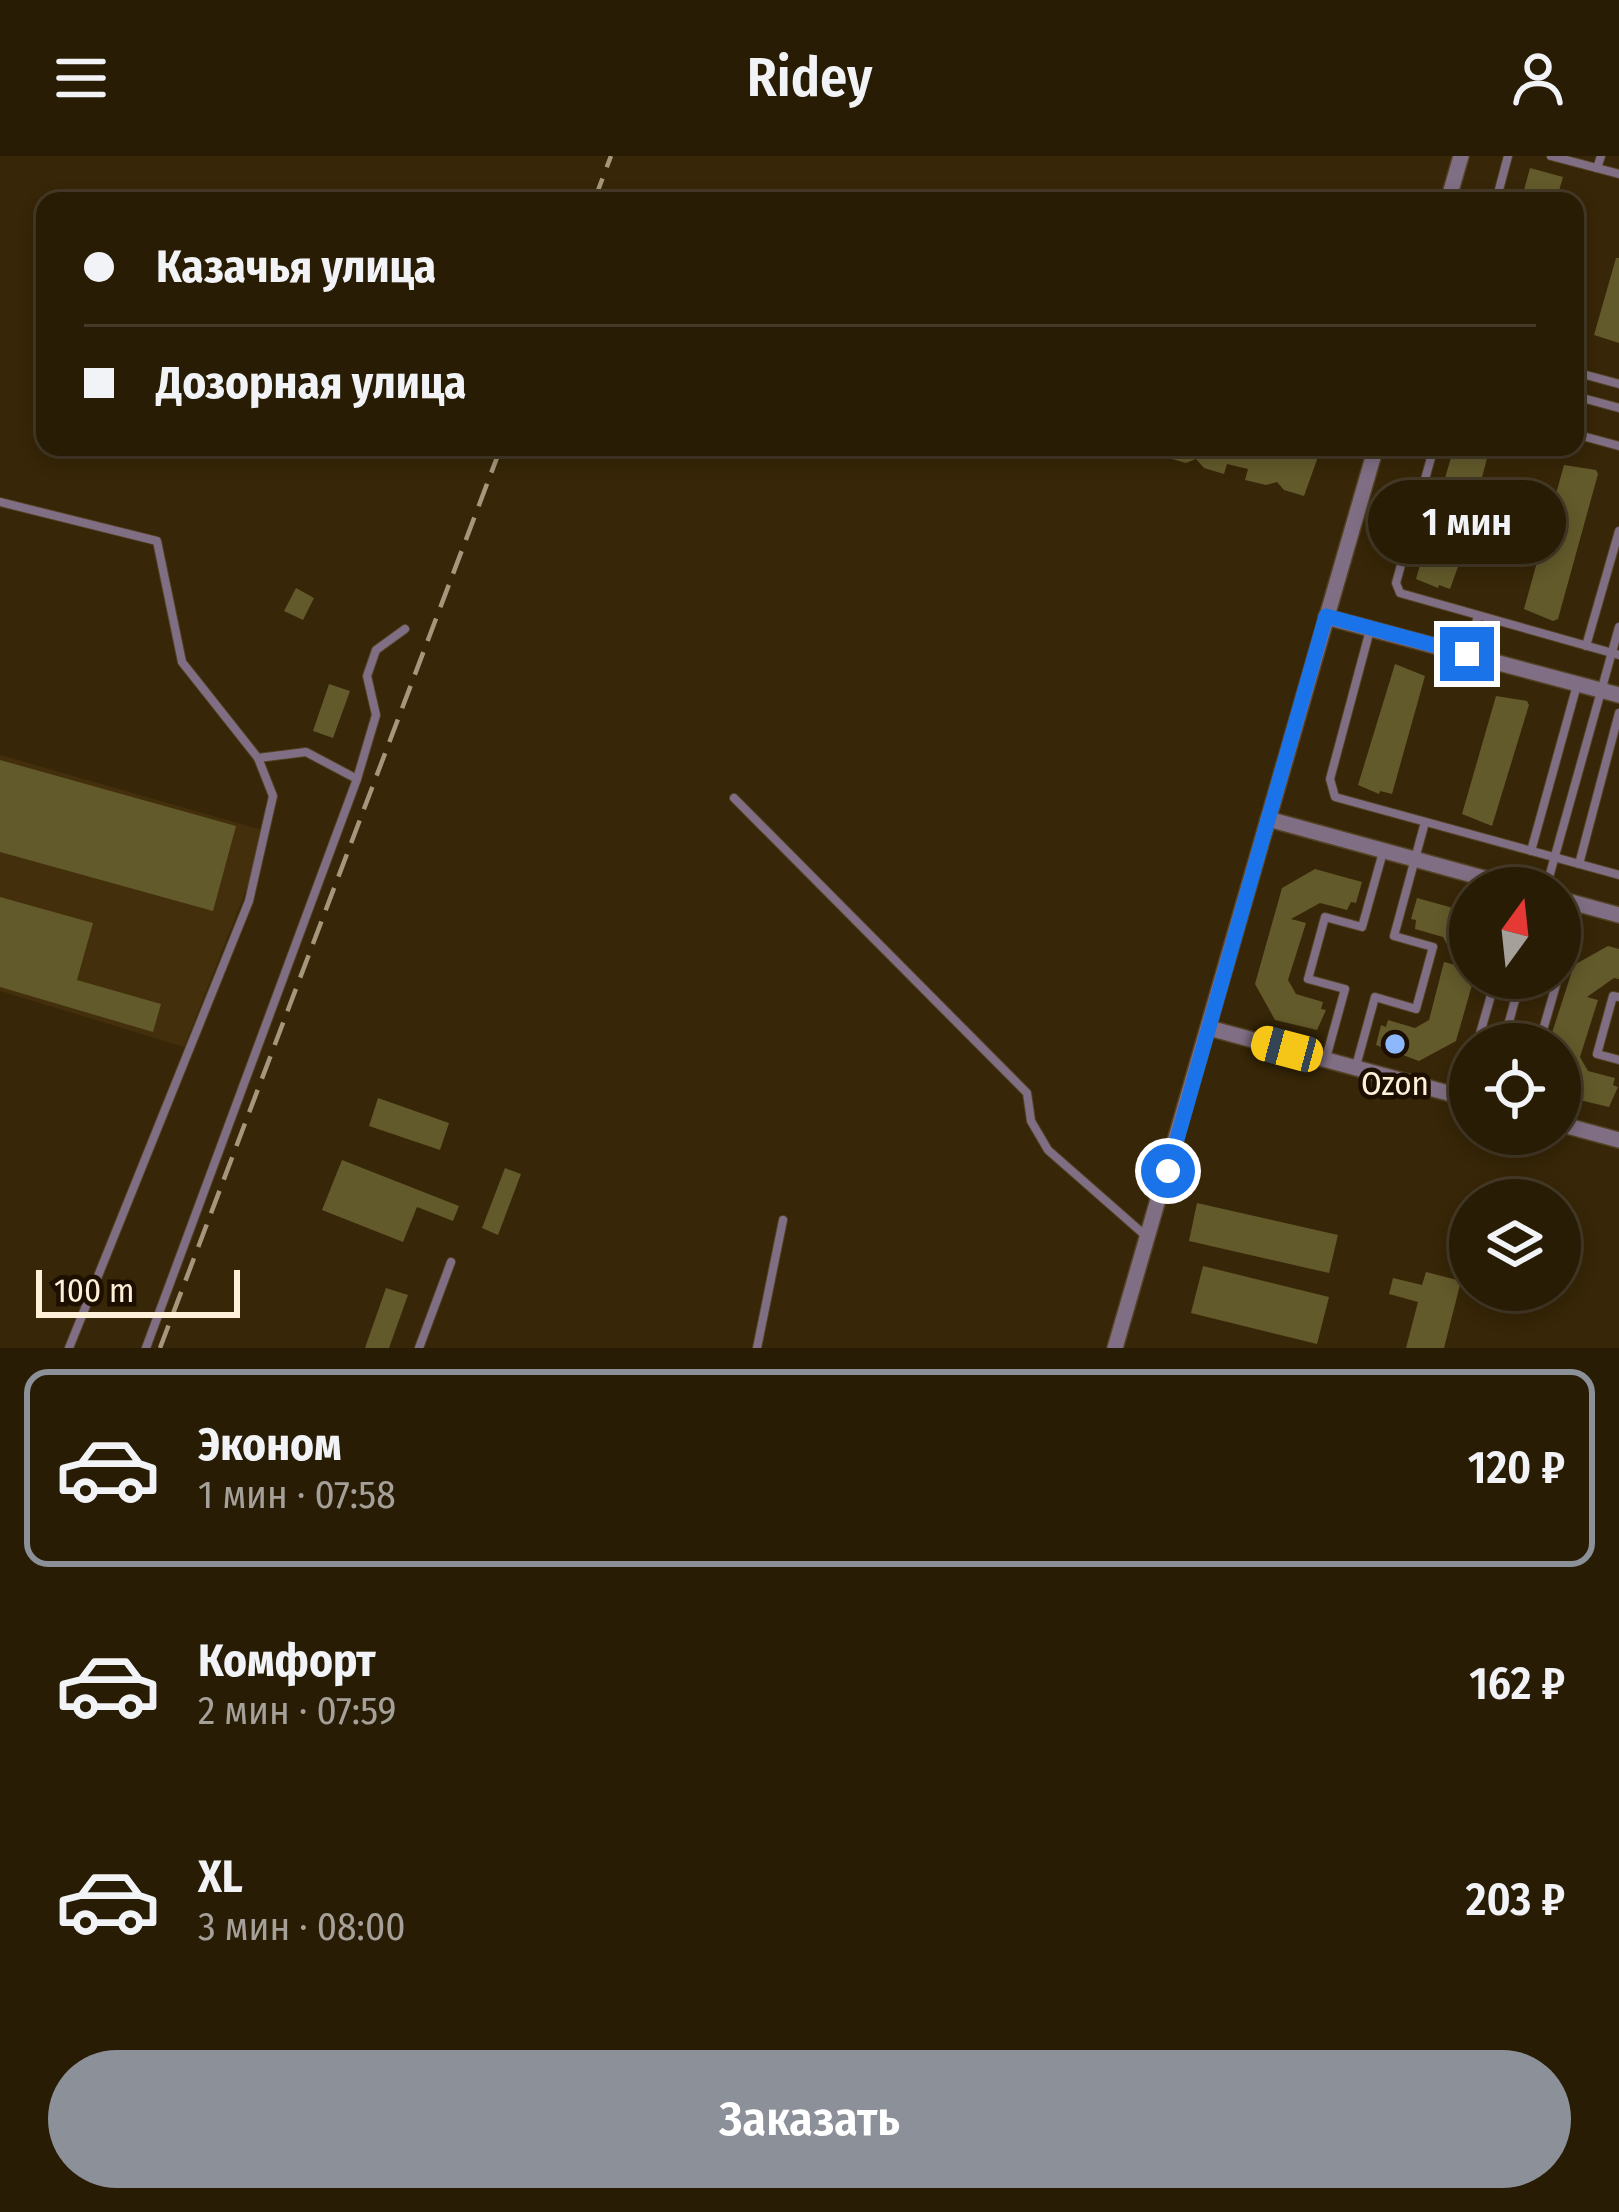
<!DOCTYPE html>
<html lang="ru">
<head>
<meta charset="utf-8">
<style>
	:root { --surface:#291c05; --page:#31250f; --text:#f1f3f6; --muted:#a5a19a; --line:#453a27; --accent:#8c9099 }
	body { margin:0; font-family:"Fira Sans Condensed",sans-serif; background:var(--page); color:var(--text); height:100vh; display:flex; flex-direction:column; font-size:45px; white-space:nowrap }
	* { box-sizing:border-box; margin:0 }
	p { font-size:39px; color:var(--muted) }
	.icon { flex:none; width:66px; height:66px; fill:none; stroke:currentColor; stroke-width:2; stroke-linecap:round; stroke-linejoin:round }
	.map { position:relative; height:1192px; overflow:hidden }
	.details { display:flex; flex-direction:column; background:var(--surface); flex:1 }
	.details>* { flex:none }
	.banner { position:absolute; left:36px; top:36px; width:1548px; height:264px; border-radius:24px; box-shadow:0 6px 18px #0003,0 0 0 3px var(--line); display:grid; align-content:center; height:264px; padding:0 48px; background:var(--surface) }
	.needle { width:78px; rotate:15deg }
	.controls { position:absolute; left:1449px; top:711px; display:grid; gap:24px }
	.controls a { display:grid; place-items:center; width:132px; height:132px; border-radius:50%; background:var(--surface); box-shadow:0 6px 18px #0003,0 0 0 3px var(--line); font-size:60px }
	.scale { position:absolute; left:36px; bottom:30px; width:204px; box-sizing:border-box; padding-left:12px; border:6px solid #fff0d9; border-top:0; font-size:33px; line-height:42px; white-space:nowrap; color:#fff0d9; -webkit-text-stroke:9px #1c0f00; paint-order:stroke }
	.end { position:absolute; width:54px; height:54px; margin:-27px; border:15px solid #1a73e8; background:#fff; box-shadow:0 0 0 6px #fff }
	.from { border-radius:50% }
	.bubble { position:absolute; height:84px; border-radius:42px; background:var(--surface); box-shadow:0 6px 18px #0003,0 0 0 3px var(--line); font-size:39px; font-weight:600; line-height:84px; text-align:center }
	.car { position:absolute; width:36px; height:72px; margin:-36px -18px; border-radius:15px; box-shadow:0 0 9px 3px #0007; background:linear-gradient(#f5c518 24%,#345 0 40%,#f5c518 0 76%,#345 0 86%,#f5c518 0) }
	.banner b { display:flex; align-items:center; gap:42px; height:114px; font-size:45px }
	.banner b+b { border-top:3px solid var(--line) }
	.banner i { width:30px; height:30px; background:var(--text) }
	ul { padding:21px 0 0; list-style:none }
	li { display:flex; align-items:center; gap:36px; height:198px; margin:0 24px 18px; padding:0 24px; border:6px solid transparent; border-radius:24px }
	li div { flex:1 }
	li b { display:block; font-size:45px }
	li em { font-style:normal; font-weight:600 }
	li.current { border-color:var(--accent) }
	li>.icon { width:108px; height:108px; stroke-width:1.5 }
	.cta { display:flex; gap:24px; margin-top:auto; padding:24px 48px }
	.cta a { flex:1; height:138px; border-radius:72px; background:var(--accent); color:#fff; font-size:48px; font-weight:600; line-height:138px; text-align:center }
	header { display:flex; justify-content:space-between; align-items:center; height:156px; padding:0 48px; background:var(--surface); font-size:54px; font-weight:600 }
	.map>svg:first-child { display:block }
</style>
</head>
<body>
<header><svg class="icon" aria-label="menu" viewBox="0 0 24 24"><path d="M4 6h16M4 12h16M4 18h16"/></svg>Ridey<svg class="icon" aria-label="person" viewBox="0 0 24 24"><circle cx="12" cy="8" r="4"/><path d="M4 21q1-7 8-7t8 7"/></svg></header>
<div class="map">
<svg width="1619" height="1192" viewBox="0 0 1619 1192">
	<rect width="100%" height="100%" fill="#372607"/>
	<path fill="#432f0b" d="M0 599 269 676 184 891 0 835Z"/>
	<g fill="#635a2b">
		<path d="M1530 12 1563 21 1556 45H1521Z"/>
		<path d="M1616 102H1619V187L1594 179Z"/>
		<path d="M1168 291H1318L1319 298 1304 340 1284 334 1277 326 1266 329 1245 324 1248 313 1227 308 1224 318 1204 312 1196 303 1186 307 1165 301Z"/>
		<path d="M1454 291H1490L1459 408 1450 433 1439 429 1438 432 1416 423Z"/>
		<path d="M1564 309 1596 314 1598 318 1558 463 1553 465 1524 453Z"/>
		<path d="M296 432 314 442 303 464 284 455Z"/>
		<path d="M1395 508 1425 520 1392 638 1380 635 1379 638 1358 629Z"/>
		<path d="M329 528 350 535 333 582 313 575Z"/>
		<path d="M1496 540 1527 545 1529 549 1492 670 1462 658Z"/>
		<path d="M0 604 236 670 213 755 0 696Z"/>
		<path d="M1315 713 1362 726 1356 747 1351 746 1347 754 1320 747 1291 763 1306 767 1288 824 1296 838 1323 846 1321 853 1326 854 1317 874 1275 864 1255 828 1282 732Z"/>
		<path d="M0 741 93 767 77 824 161 848 153 876 0 831Z"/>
		<path d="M1417 742 1464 755 1470 766V822H1474L1456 885 1419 905 1376 889 1381 869 1386 871 1388 864 1415 872 1429 864 1444 806 1459 810 1443 781 1415 773 1416 764 1411 763Z"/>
		<path d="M1608 790 1619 793V823L1614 822 1587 841 1598 844 1580 901 1588 915 1615 922 1613 929 1618 931 1609 951 1567 941 1560 929V888H1553L1550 883 1574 809Z"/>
		<path d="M378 942 449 967 440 994 369 970Z"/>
		<path d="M342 1004 459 1050 453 1065 417 1051 403 1086 322 1054Z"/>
		<path d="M505 1012 521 1018 498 1079 482 1072Z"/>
		<path d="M1197 1047 1338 1079 1329 1117 1189 1085Z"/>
		<path d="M1203 1110 1329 1141 1317 1188 1191 1157Z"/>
		<path d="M1426 1116 1461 1125 1444 1192H1406L1418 1146 1389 1138 1393 1122 1422 1129Z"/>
		<path d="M386 1132 408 1139 389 1192H365Z"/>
	</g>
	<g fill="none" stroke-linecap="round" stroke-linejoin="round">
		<g stroke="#534224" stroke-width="10">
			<g id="service">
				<path d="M1551 0 1619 18"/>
				<path d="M1597 12 1601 0"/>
				<path d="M1496 45 1508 0"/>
				<path d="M1575 216 1619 228"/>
				<path d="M1575 240 1619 252"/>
				<path d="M1575 278 1619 290"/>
				<path d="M1434 291 1396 427 1400 437 1619 499"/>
				<path d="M0 346 157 385 182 506 258 602 306 596 357 623"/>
				<path d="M1370 474 1330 623 1335 641 1619 719"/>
				<path d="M1586 490 1619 375"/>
				<path d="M1467 498 1478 460"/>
				<path d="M734 642 1027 937 1031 965 1048 994 1147 1081"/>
				<path d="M1531 695 1577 529"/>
				<path d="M1579 708 1619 557"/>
				<path d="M1546 732 1619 471"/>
				<path d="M1560 816 1579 750"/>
				<path d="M1619 841 1613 840 1597 898 1619 904"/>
				<path d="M1477 888 1496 822"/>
				<path d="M1503 888 1521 822"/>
				<path d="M1539 888 1558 822"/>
				<path d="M1326 902 1345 833 1308 823 1325 761 1362 771 1383 696"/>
				<path d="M1356 910 1375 841 1416 853 1433 791 1394 780 1425 666"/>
				<path d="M1462 939 1470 911"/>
				<path d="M69 1192 249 745 273 640 258 602"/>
				<path d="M146 1192 357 623 376 559 367 520 376 494 405 473"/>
				<path d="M419 1192 451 1106"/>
				<path d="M757 1192 783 1064"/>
			</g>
		</g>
		<g stroke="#534224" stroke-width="18">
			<g id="minor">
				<path d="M1448 45 1461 0"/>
				<path d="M1326 461 1619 539"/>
				<path d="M1268 663 1520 732"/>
				<path d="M1560 743 1619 759"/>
				<path d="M1209 872 1470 943"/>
				<path d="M1560 968 1619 984"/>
				<path d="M1115 1192 1376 291"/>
			</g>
		</g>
		<use href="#service" stroke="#806f84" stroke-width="8"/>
		<use href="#minor" stroke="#806f84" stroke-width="15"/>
		<g stroke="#a6967b" stroke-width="4.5" stroke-dasharray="24 12" stroke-linecap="butt">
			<path d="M594 45 611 0"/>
			<path d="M160 1192 501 291"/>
		</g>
	</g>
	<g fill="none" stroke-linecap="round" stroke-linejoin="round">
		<path stroke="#1a73e8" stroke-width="15" d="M1168 1015 1326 460 1467 498"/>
	</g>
	<circle fill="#8db9fc" stroke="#1c0f00" stroke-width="4.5" cx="1395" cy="888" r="12"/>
	<g text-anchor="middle" stroke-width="9" stroke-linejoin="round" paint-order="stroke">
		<g font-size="33" fill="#fff0d9" stroke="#1c0f00">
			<text x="1395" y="939">Ozon</text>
		</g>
	</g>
</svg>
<div class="controls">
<a><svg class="needle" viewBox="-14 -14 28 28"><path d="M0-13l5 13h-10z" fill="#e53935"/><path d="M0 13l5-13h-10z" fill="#a5a19a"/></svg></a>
<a><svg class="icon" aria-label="locate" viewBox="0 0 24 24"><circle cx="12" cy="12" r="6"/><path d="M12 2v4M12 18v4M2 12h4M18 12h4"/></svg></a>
<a><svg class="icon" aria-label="layers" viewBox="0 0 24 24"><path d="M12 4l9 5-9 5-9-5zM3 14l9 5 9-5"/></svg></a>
</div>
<div class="scale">100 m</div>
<i class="end from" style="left:1168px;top:1015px"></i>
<i class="end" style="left:1467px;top:498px"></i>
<div class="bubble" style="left:1368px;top:324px;width:198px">1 мин</div>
<i class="car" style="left:1287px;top:893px;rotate:285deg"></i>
<div class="banner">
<b><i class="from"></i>Казачья улица</b>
<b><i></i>Дозорная улица</b>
</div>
</div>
<section class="details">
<ul>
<li class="current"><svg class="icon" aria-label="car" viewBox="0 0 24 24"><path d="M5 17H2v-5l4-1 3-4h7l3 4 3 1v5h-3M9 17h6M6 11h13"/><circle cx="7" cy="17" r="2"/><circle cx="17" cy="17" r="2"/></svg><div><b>Эконом</b><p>1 мин · 07:58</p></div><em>120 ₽</em></li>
<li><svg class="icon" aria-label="car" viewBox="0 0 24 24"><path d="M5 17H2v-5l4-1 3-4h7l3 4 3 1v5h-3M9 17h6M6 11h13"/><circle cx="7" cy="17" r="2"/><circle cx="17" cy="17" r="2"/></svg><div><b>Комфорт</b><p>2 мин · 07:59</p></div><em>162 ₽</em></li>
<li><svg class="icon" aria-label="car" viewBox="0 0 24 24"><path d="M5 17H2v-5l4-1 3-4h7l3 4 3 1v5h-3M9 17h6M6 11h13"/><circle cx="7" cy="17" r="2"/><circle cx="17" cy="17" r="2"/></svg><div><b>XL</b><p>3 мин · 08:00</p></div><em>203 ₽</em></li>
</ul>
<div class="cta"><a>Заказать</a></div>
</section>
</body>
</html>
